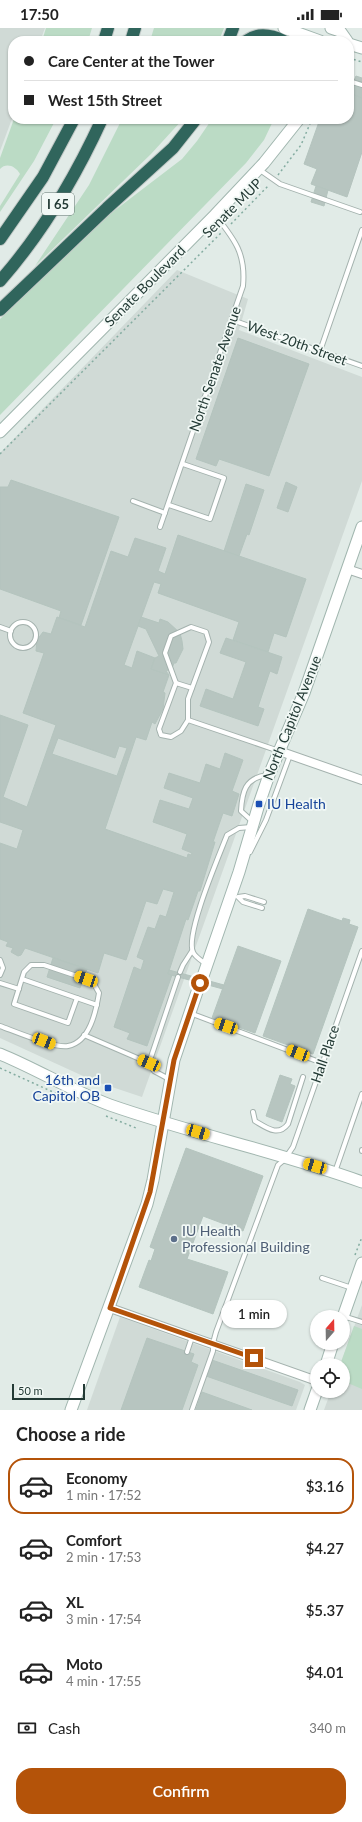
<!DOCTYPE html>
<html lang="en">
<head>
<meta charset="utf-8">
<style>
	:root { --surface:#fff; --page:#f2f2f2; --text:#222; --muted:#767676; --line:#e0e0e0; --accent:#b45309 }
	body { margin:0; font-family:Lato,sans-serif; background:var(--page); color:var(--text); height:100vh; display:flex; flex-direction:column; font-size:15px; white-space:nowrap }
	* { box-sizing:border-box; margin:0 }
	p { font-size:13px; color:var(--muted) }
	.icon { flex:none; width:22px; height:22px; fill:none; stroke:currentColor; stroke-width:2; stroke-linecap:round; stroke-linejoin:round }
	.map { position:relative; height:1382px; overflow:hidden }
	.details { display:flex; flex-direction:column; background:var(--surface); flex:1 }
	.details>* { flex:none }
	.hud { position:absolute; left:8px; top:8px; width:346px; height:88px; border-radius:16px; box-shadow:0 1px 3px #0004; display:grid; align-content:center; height:88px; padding:0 16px; background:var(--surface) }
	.needle { width:26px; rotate:20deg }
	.tools { position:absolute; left:310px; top:1282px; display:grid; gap:8px }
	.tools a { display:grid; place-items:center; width:40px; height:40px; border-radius:50%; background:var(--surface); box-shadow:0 1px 3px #0004; font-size:20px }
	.scale { position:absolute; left:12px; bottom:10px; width:73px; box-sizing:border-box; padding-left:4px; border:2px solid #233a35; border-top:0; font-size:11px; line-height:14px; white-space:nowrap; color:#233a35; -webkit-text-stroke:3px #f1f8f5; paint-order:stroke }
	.end { position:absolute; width:18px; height:18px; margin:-9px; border:5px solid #b45309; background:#fff; box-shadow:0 0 0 2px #fff }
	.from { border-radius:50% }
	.bubble { position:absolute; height:28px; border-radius:14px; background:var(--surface); box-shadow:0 1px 3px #0004; font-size:13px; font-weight:600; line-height:28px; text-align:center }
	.car { position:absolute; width:12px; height:24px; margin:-12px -6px; border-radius:5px; box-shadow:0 0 3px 1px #0007; background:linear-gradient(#f5c518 24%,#345 0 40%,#f5c518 0 76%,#345 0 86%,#f5c518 0) }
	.hud b { display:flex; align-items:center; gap:14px; height:38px; font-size:15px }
	.hud b+b { border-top:1px solid var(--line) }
	.hud i { width:10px; height:10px; background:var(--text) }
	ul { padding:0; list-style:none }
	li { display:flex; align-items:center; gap:12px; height:56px; margin:0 8px 6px; padding:0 8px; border:2px solid transparent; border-radius:16px }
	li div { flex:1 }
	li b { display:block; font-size:15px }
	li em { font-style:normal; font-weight:600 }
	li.on { border-color:var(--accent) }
	li>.icon { width:36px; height:36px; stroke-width:1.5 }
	h2 { padding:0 16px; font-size:18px; line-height:48px }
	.pay { display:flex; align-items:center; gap:10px; height:44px; padding:0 16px; font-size:15px }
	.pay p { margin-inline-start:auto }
	.cta { display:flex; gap:8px; margin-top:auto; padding:8px 16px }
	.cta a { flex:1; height:46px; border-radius:16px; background:var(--accent); color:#fff; font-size:16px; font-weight:600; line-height:46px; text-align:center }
	.status { display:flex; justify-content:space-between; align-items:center; height:28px; padding:0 20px; background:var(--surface); direction:ltr }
	.status svg { height:11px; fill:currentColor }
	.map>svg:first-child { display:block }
</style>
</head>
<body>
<div class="status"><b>17:50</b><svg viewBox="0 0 49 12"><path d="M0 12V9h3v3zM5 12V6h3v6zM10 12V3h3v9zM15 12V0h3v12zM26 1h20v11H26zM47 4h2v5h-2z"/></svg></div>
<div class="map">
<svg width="362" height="1382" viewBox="0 0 362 1382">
	<rect width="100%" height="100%" fill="#e1ebe7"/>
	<g fill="#d0dad6">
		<path d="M0 0H45L40 13H13V88L0 123Z"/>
		<path d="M177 242 248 271 239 302 362 349V453L142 1069 94 1053 0 1010V425Z"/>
		<path d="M362 1277V1382H324L331 1363H343V1337H340Z"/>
		<path d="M120 1289 300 1354 305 1357 296 1382H87Z"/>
	</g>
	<g fill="#bbdbc5">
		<path d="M46 0H92L88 13H42Z"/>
		<path d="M154 0H224L219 13H150Z"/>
		<path d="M14 91H56L34 133 0 184V178L20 146C16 138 6 134 0 141V130Z"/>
		<path d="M122 91H183L151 126 35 238 89 157Z"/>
		<path d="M212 91H274L264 112 246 135 0 387V291L110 186 182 131 197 113Z"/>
		<path d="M354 1298 362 1301V1361L343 1353V1337H340Z"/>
	</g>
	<g fill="#b7c5c0" stroke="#b4c4be" fill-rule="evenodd">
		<path d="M356 48 362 50V70L349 65Z"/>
		<path d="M349 65 362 70V124L347 169 311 156 317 141 304 136 320 91H349Z"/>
		<path d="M316 158 328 162 324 178 311 174Z"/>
		<path d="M238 310 309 336 269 448 219 431 216 438 196 431Z"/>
		<path d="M11 452 119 489 81 597 59 590 61 583 0 561V459H8Z"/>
		<path d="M286 454 297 459 288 484 277 480Z"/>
		<path d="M246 456 264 462 249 507 247 506 239 528 224 523Z"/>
		<path d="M178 507 306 551 286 609 274 605 268 624 233 612 239 594 158 565 161 556 154 554 124 637 132 640 137 623 155 630 151 641 169 647 163 664 165 665 163 681 155 696 152 694 146 712 136 709 105 801 187 830 188 826 191 827 192 825 182 821 187 806 153 794 160 772 189 781 193 770 164 760 169 745 200 755 206 736 220 741 225 725 243 732 232 763 239 766 232 788 223 785 213 814H215L200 863H198L188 892 186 891 168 946 172 947 147 1018 127 1011 130 1005 114 999 134 939 141 942 144 932 137 929 148 899 155 901 160 887 166 889 174 864 163 861 157 876 146 873 126 932 104 925 98 945 25 920 21 927 18 928 11 924 13 920 6 918 8 914 0 911V815L17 821 23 802 0 794V687L28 697 3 769 27 779 56 697 23 685 44 625 36 623 37 612 43 604 51 606 57 589 85 599 111 523 128 529 135 510 166 520 158 543 165 546ZM58 710 115 730 119 718 127 720 117 748 52 726Z"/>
		<path d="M141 589 159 595 160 591 168 594 180 605 182 613 183 621 176 635H174L172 640 166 643 169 647 151 641 155 630 159 628 146 601 138 598Z"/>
		<path d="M226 610 282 629 277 646 270 643 258 679 264 681 258 698 200 678 206 661 233 671 246 634 220 625Z"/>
		<path d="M308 881 342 893 343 890 350 892 349 896 358 899 313 1026 263 1008Z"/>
		<path d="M238 918 281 933 255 1005 212 990Z"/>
		<path d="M53 930 87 941 80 960 47 949Z"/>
		<path d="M169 942 224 957 223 961 178 949 168 946Z"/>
		<path d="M280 1047 292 1051 290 1056 295 1058 282 1094 266 1088Z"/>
		<path d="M186 1120 263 1148 243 1203 203 1188 187 1231 228 1244 213 1286 139 1259 149 1232 151 1233 155 1221 150 1219Z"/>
		<path d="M147 1310 194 1326 191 1334 198 1337 182 1382H121Z"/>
		<path d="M212 1332 298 1362 292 1378 206 1348Z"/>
		<path d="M202 1364 252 1382H196Z"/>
	</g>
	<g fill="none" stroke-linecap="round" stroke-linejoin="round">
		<g stroke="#a4b2ae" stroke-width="6">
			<g id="lane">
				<path d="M349 53 362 57"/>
				<path d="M260 142 280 156 360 184"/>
				<path d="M232 292 362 338"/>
				<path d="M320 323 362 202"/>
				<path d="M133 473 165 485"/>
				<path d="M169 477 210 491 224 450 183 436"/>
				<path d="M160 499 243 258C246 226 235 212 216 188"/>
				<circle cx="23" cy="607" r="13"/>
				<path d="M0 599 11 603"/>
				<path d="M191 599 206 604 209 614 188 671V692L181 703 171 709 161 707 159 701 176 655 165 625 171 608Z"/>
				<path d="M176 655 192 660"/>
				<path d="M188 692 279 723"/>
				<path d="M253 794 241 783C242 764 245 750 267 747"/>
				<path d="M250 824 266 792 290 727"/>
				<path d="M262 880 243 874 238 869 245 868 264 874"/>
				<path d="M0 932 3 940 0 947"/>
				<path d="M206 936C202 933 195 929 193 924 185 906 219 828 227 807L239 800 251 799"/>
				<path d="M180 944 183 937 192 923"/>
				<path d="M22 951 97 977"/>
				<path d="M0 955 19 961"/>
				<path d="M190 985 322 1035"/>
				<path d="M0 998C14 1003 56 1021 68 1018 90 1014 96 983 99 965L94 956 86 951 44 937H31L24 944 14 976 68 995 77 970"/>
				<path d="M84 1007 149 1035 154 1043 169 1051"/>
				<path d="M149 1035 178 949"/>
				<path d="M253 1084 255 1093C267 1100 278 1109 288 1096L303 1049"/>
				<path d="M362 1123V1122"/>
				<path d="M335 1144 362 1066"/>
				<path d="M322 1250 352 1260"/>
				<path d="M343 1288 362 1294"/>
				<path d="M187 1324 192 1309"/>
				<path d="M192 1382 213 1323V1315L216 1304 278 1137 284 1132 293 1119 362 923"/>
			</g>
		</g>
		<g stroke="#a4b2ae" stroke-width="10">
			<g id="street">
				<path d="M347 541 362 546"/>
				<path d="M279 723 362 752"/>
				<path d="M110 1280 317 1353"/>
			</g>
		</g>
		<g stroke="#a1b6af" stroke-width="13">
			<g id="secondary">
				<path d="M284 0 320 13"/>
				<path d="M331 0 340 3 347 13"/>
				<path d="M349 16 362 20"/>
				<path d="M0 404 215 187 264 135 299 91"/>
				<path d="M202 951 239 844 259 776 269 747 304 665 362 499"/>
				<path d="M0 1026C37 1041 72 1063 110 1077 193 1106 279 1124 362 1154"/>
				<path d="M343 1289 362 1235"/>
				<path d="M326 1337 333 1315"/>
				<path d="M71 1382 147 1176 153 1152 174 1032 200 955"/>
				<path d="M310 1382 317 1362"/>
			</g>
		</g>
		<g stroke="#c1c8c6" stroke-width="14">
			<g id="highway">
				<path d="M104 13 108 0"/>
				<path d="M131 13 135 0"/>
				<path d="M228 13 233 0"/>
				<path d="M246 13C258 4 272 7 284 13"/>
				<path d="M0 211 43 149 74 91"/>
				<path d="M0 253C43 204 75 150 102 91"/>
				<path d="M0 282 107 180 173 120 196 91"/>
			</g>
		</g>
		<g stroke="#84aca1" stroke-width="1.5" stroke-dasharray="2 3" stroke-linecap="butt">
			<path d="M349 30 362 34"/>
			<path d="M278 147 301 117 312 91"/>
			<path d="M231 196 269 157"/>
			<path d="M0 426 221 205"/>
			<path d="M0 1040 75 1074"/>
			<path d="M106 1088 136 1100"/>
			<path d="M355 1227 362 1209"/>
		</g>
		<use href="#lane" stroke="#fff" stroke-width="4"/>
		<use href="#street" stroke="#fff" stroke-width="8"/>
		<use href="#secondary" stroke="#fff" stroke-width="11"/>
		<use href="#highway" stroke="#30655c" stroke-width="12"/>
	</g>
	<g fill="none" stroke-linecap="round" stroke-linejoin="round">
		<path stroke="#b45309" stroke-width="5" d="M200 955 174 1032 150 1164 110 1280 254 1330"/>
	</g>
	<g fill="#1a4fb4" stroke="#f1f8f5" stroke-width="1.5">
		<rect x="255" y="772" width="8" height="8" rx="2"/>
		<rect x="104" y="1056" width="8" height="8" rx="2"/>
	</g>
	<circle fill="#5c6f8a" stroke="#f1f8f5" stroke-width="1.5" cx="174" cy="1211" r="4"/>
	<g text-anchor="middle" stroke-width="3.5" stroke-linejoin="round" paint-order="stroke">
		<rect fill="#f1f8f5" stroke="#61736f" stroke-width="1" x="42" y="165" width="32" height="22" rx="3"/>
		<g font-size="13" font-weight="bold" fill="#233a35">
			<text x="58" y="181">I 65</text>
		</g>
		<g font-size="14" fill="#233a35" stroke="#f1f8f5">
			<text transform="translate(232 180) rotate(-45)" y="5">Senate MUP</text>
			<text transform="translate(145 258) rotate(-45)" y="5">Senate Boulevard</text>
			<text transform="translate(297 315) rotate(20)" y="5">West 20th Street</text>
			<text transform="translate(215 341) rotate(-71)" y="5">North Senate Avenue</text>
			<text transform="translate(292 690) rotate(-68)" y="5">North Capitol Avenue</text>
			<text transform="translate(325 1026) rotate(-71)" y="5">Hall Place</text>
		</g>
		<g font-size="14" fill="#164399" stroke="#f1f8f5" text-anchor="start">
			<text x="267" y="781">IU Health</text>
			<text x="100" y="1057" text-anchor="end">16th and<tspan x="100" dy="16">Capitol OB</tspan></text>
		</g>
		<g font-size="14" fill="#4e5e75" stroke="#f1f8f5" text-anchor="start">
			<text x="182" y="1208">IU Health<tspan x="182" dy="16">Professional Building</tspan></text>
		</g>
	</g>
</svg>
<div class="tools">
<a><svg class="needle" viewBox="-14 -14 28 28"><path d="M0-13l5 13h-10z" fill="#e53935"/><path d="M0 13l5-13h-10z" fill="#767676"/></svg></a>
<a><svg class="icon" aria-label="locate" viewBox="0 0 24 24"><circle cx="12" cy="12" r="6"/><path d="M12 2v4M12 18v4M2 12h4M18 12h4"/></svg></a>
</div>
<div class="scale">50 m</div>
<i class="end from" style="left:200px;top:955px"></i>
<i class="end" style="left:254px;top:1330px"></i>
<div class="bubble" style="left:221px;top:1272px;width:66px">1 min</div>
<i class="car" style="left:86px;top:951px;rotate:289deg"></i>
<i class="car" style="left:226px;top:998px;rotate:289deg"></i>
<i class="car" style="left:44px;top:1013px;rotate:111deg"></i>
<i class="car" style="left:298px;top:1025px;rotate:291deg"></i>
<i class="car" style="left:149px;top:1035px;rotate:293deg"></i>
<i class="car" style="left:198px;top:1104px;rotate:106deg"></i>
<i class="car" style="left:315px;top:1138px;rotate:286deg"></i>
<div class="hud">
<b><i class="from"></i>Care Center at the Tower</b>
<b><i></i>West 15th Street</b>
</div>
</div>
<section class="details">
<h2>Choose a ride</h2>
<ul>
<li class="on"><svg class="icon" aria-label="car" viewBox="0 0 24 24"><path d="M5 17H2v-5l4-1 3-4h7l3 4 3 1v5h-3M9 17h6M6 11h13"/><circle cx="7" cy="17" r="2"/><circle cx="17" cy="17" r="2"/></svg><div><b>Economy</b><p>1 min · 17:52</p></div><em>$3.16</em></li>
<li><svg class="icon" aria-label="car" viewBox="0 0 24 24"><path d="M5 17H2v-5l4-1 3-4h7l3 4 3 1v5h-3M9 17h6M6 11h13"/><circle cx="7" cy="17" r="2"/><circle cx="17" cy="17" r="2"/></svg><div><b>Comfort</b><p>2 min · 17:53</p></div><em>$4.27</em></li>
<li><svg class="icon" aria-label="car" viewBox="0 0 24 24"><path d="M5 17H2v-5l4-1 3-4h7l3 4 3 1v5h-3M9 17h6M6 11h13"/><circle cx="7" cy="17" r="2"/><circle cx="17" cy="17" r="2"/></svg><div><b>XL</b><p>3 min · 17:54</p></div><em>$5.37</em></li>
<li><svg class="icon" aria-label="car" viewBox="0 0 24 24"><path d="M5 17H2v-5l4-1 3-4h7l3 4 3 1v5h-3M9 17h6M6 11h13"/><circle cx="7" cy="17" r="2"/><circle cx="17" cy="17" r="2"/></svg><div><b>Moto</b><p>4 min · 17:55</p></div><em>$4.01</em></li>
</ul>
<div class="pay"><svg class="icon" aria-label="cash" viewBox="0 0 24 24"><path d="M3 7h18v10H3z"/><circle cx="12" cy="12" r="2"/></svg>Cash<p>340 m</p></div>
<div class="cta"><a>Confirm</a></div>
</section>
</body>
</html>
